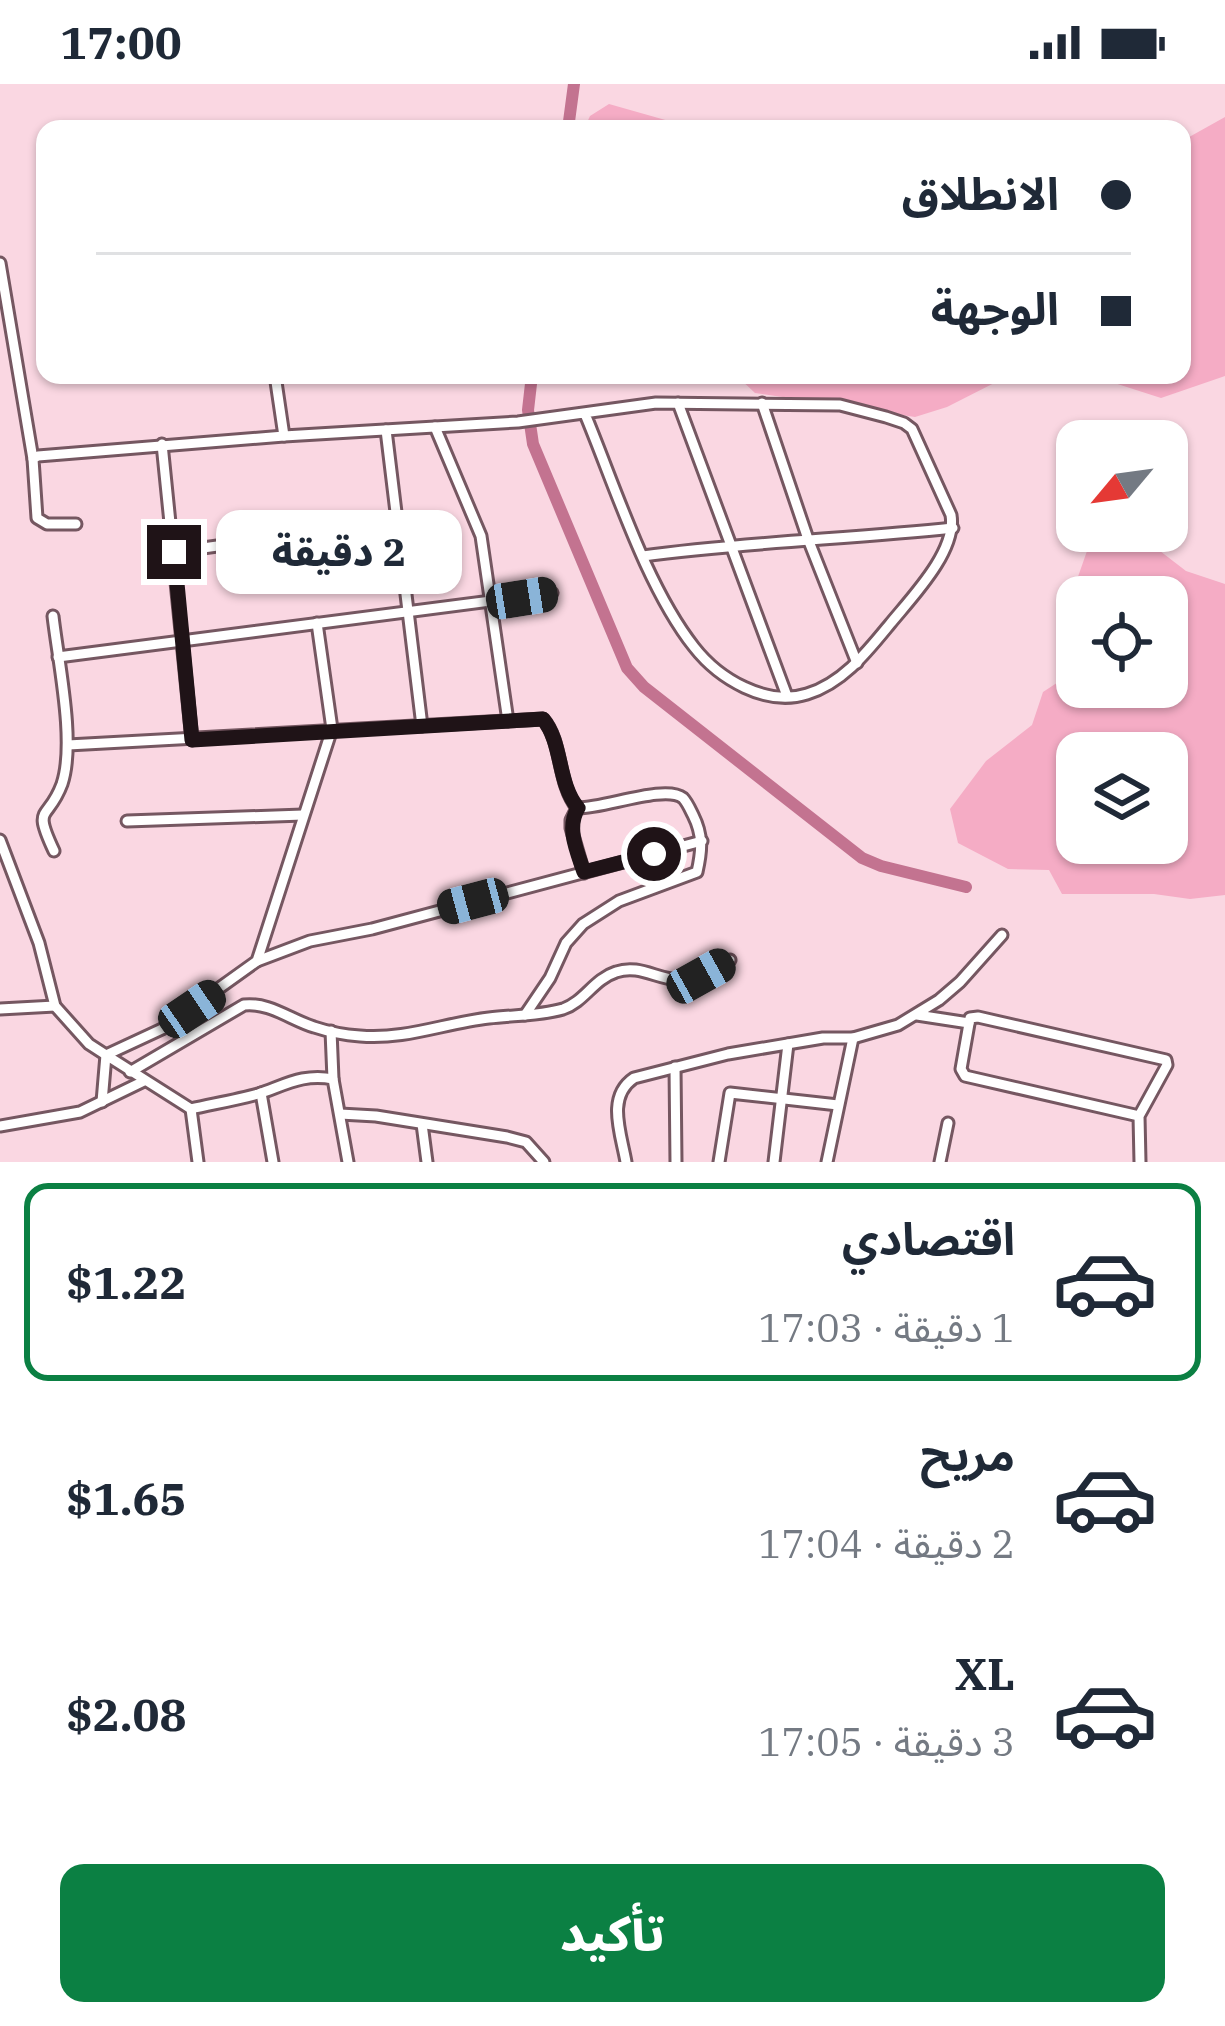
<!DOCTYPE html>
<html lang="ar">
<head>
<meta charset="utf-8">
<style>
	:root { --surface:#fff; --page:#f6f6f7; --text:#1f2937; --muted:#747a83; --line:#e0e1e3; --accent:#0b8043 }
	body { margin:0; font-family:"IBM Plex Serif","Noto Sans Arabic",serif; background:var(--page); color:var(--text); direction:rtl; height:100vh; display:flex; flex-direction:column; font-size:45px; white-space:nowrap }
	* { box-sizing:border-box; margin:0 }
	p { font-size:39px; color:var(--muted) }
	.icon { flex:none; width:66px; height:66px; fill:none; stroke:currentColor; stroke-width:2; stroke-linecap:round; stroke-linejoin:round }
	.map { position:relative; height:1078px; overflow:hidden; direction:ltr }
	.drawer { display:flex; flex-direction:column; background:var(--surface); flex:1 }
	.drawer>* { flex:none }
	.banner { position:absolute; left:36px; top:36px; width:1155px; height:264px; border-radius:24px; box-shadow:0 3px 9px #0004; direction:rtl; display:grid; align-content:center; height:264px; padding:0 60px; background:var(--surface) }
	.needle { width:78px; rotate:241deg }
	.controls { position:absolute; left:1056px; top:336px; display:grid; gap:24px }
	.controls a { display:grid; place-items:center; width:132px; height:132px; border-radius:24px; background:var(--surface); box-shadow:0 3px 9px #0004; font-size:60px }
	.end { position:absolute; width:54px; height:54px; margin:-27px; border:15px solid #1f1317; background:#fff; box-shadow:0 0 0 6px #fff }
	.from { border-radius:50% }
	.bubble { position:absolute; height:84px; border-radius:24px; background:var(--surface); box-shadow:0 3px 9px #0004; font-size:39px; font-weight:800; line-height:84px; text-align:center; direction:rtl }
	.car { position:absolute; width:36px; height:72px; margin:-36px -18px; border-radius:15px; box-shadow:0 0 9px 3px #0007; background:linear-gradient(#222 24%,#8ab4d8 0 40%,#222 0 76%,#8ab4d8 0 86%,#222 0) }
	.banner b { display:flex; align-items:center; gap:42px; height:114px; font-size:45px }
	.banner b+b { border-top:3px solid var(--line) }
	.banner i { width:30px; height:30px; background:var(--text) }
	ul { padding:21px 0 0; list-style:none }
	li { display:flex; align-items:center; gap:36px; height:198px; margin:0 24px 18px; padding:0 36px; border:6px solid transparent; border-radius:24px }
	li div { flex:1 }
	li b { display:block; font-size:45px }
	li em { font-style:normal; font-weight:800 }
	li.active { border-color:var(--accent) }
	li>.icon { width:108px; height:108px; stroke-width:1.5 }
	.primary-button { display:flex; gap:24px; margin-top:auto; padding:24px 60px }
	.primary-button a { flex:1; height:138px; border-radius:24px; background:var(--accent); color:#fff; font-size:48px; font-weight:800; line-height:138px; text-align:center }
	.status { display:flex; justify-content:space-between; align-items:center; height:84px; padding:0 60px; background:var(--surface); direction:ltr }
	.status svg { height:33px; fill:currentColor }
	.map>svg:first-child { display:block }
</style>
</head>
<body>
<div class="status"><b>17:00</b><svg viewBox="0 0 49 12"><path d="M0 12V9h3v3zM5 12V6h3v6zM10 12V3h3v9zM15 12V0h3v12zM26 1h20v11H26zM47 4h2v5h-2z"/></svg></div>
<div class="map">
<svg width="1225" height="1078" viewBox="0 0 1225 1078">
	<rect width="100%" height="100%" fill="#fad7e2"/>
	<g fill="#f5acc5" fill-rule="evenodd">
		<path d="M609 20 683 41 711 45H584L590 32Z"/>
		<path d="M1225 33V292L1161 314 1105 296 1053 298 1026 291H1182V57Z"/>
		<path d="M736 291H1010L947 323 915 333 882 328 845 315 803 316 755 309Z"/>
		<path d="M1094 447H1134L1186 487 1225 500V811L1190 815 1154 810H1062L1049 786 1008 785 958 759 950 725 986 677 1032 641 1043 608 1075 587 1066 527ZM1167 513V603H1077V513ZM1167 669V759H1077V669Z"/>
	</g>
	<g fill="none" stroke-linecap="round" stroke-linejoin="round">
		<g stroke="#c37390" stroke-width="12">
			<path d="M568 45 574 0"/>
			<path d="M532 291 528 326 533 360 627 584 644 603 862 774 881 782 966 803"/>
		</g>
		<g stroke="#755761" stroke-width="15">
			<g id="street">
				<path d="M0 179 33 375"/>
				<path d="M275 291 284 352"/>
				<path d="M678 319 787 612"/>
				<path d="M762 319 808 455 857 579"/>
				<path d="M435 343 481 452 508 637"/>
				<path d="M386 346 422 642"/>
				<path d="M162 360 192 656"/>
				<path d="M76 440H47L37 434 33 375 38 372 284 352 518 338 656 319 840 321 886 333 904 339 912 345 951 431C957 467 912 513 890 540 867 568 843 599 807 610 766 623 719 595 694 563 646 502 615 402 585 330"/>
				<path d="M174 468 397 437"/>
				<path d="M643 472C746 458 850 455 953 444"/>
				<path d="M53 532C58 577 76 658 62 700 48 738 32 720 54 767"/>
				<path d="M58 573 552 509"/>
				<path d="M68 661 543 635C563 658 557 699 577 724 603 725 665 700 683 714 687 718 691 727 693 731 703 751 702 766 697 788L619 817 583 840 566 859 550 894 525 931"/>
				<path d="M577 724 571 736V744L584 789"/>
				<path d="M127 737 303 731"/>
				<path d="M0 756 39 859 55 922 89 960 106 971 162 945 257 877 332 645 317 539"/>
				<path d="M257 877 310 857 372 845 702 757"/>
				<path d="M0 925 55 922"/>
				<path d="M917 931 969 939"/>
				<path d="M331 947 333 995"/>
				<path d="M675 983 676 1078"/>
				<path d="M130 988 244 921C269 918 291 936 314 943 329 948 345 951 360 952 405 956 445 939 489 934 513 931 539 932 563 925 584 918 594 895 616 888 639 880 656 895 679 896 698 896 714 885 730 876"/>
				<path d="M261 1009 273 1078"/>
				<path d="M102 1018 106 971 191 1025C213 1020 236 1016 258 1010 285 1001 304 989 333 995L348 1078"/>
				<path d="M191 1025 198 1078"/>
				<path d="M340 1030 376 1032 507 1053 526 1058 544 1078"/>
				<path d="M1139 1032 965 992 961 985 970 934 978 933 1166 976 1167 981 1139 1032 1140 1078"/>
				<path d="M422 1040 427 1078"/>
				<path d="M0 1042 80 1028 144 997"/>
				<path d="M626 1078C621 1049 606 1013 634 994L728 970 823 954H853L898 941 939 916 960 898 1002 851"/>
				<path d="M719 1078 730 1009 838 1021"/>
				<path d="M774 1078 788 960"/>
				<path d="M827 1078 853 954"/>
				<path d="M940 1078 948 1039"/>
			</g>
		</g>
		<use href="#street" stroke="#fff" stroke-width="9"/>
	</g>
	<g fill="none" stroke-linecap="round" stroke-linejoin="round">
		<path stroke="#1f1317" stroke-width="15" d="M174 468 192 656 543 635C563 659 557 699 578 724 566 744 577 767 584 788L654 770"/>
	</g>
</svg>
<div class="controls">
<a><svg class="needle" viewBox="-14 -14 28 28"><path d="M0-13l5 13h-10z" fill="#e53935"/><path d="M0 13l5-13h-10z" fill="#747a83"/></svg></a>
<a><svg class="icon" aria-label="locate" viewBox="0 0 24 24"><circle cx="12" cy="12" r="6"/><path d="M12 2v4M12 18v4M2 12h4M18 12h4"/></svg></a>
<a><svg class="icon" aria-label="layers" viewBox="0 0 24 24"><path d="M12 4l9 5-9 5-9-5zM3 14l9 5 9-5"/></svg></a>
</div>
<i class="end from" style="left:654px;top:770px"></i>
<i class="end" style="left:174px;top:468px"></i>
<div class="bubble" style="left:216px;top:426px;width:246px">2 دقيقة</div>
<i class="car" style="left:522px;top:514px;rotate:81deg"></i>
<i class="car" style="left:473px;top:817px;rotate:255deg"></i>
<i class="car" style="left:701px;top:892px;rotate:61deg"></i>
<i class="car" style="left:192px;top:925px;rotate:56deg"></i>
<div class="banner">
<b><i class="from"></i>الانطلاق</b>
<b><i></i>الوجهة</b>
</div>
</div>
<section class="drawer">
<ul>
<li class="active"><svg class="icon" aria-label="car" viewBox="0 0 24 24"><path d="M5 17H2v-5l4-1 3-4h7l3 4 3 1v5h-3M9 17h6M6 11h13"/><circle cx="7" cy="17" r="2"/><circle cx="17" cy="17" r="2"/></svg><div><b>اقتصادي</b><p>1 دقيقة · 17:03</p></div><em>$1.22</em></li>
<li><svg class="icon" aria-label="car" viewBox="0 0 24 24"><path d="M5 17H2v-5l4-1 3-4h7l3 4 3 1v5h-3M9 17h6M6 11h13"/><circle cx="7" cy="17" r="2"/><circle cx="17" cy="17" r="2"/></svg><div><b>مريح</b><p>2 دقيقة · 17:04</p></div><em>$1.65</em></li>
<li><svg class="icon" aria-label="car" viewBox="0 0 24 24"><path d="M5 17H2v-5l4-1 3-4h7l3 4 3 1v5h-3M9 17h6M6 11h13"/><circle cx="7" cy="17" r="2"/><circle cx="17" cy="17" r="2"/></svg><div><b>XL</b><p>3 دقيقة · 17:05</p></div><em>$2.08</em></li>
</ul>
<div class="primary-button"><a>تأكيد</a></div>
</section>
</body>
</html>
